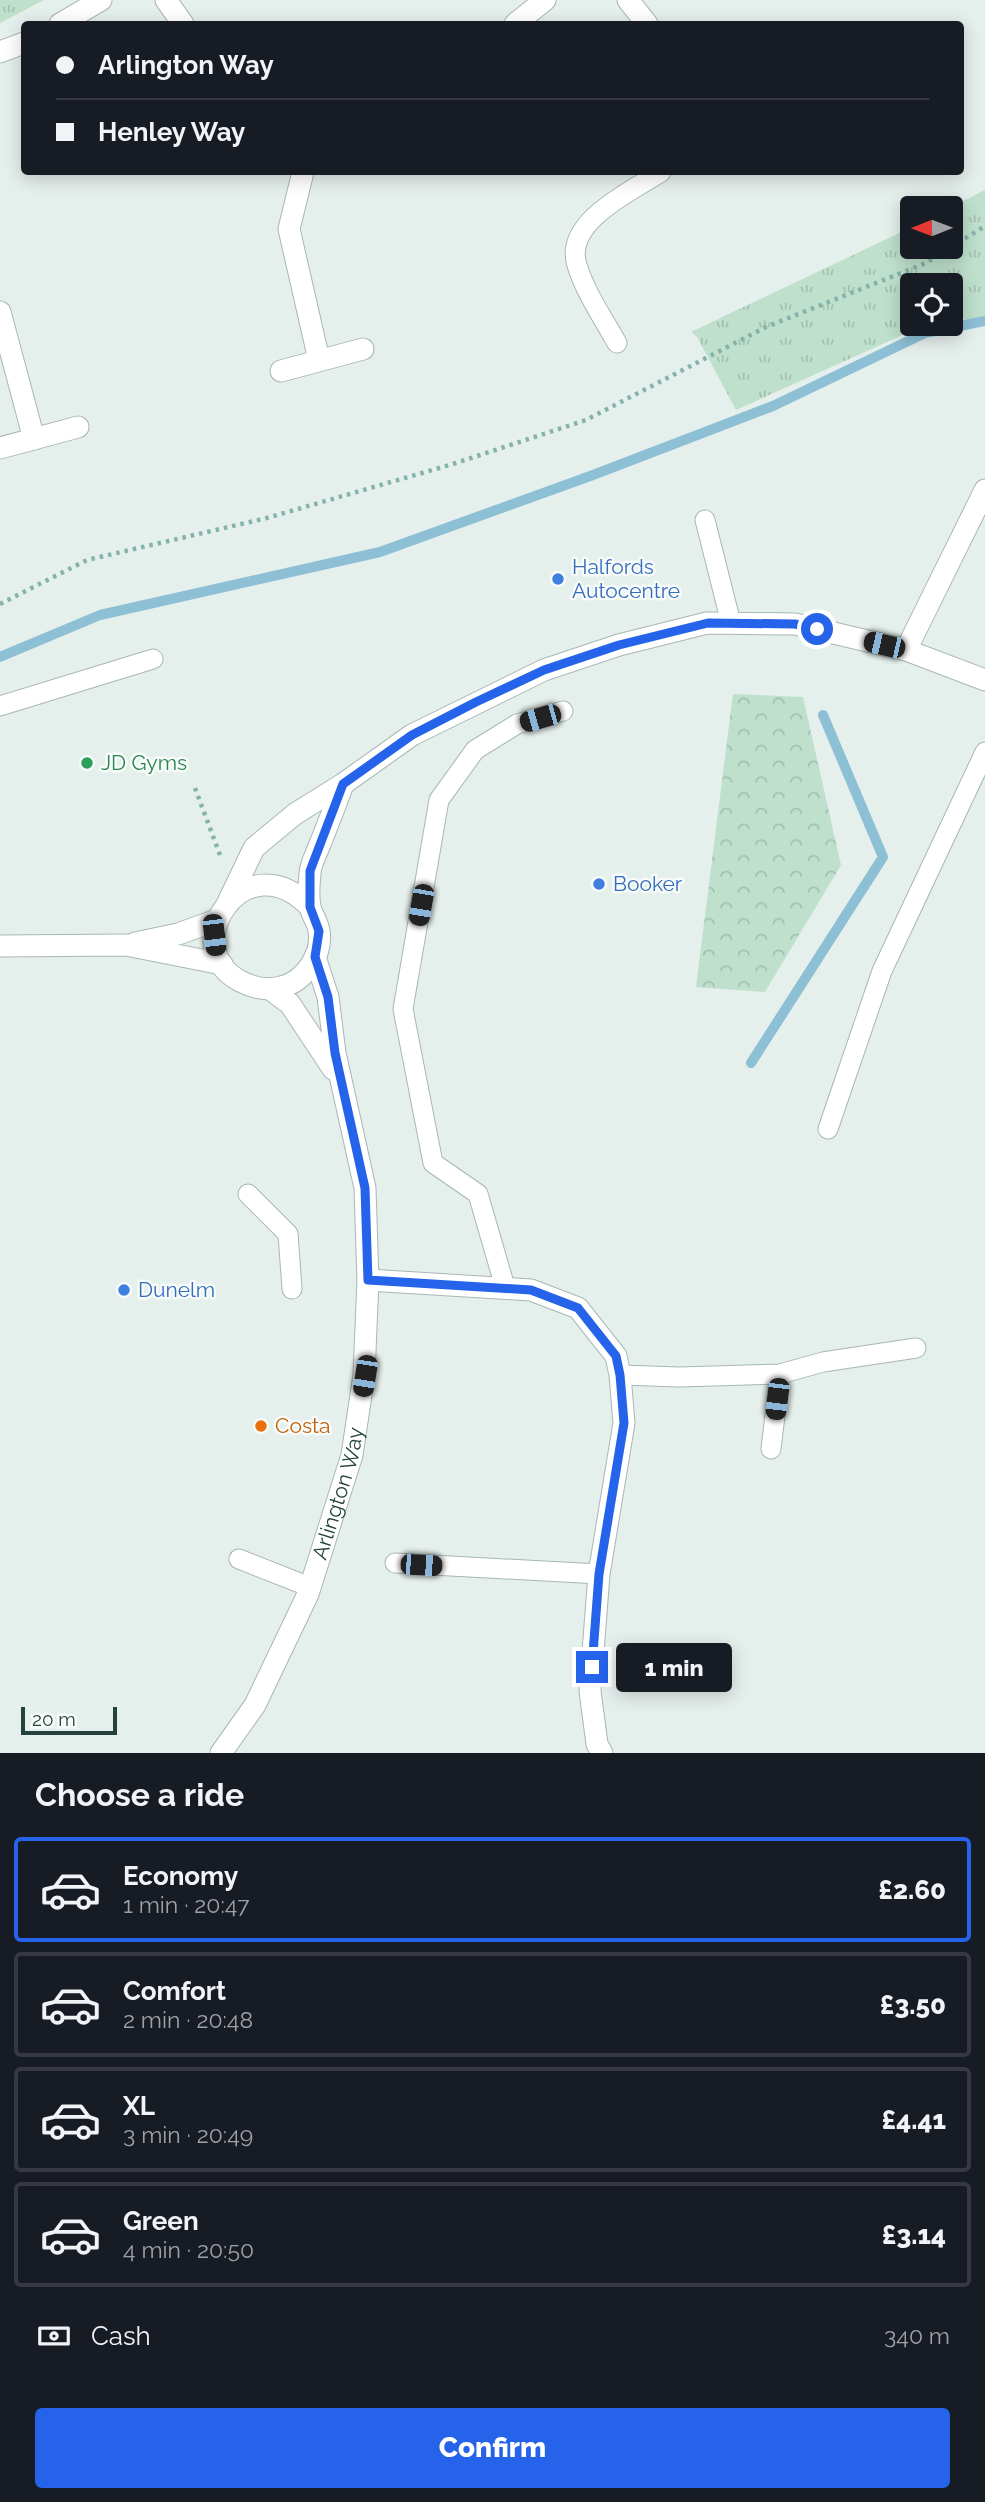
<!DOCTYPE html>
<html lang="en">
<head>
<meta charset="utf-8">
<style>
	:root { --surface:#171b24; --page:#20242c; --text:#f1f3f6; --muted:#9ea1a6; --line:#363941; --accent:#2563eb }
	body { margin:0; font-family:Raleway,sans-serif; background:var(--page); color:var(--text); height:100vh; display:flex; flex-direction:column; font-size:26px; white-space:nowrap }
	* { box-sizing:border-box; margin:0 }
	p { font-size:23px; color:var(--muted) }
	.icon { flex:none; width:38px; height:38px; fill:none; stroke:currentColor; stroke-width:2; stroke-linecap:round; stroke-linejoin:round }
	.map { position:relative; height:1753px; overflow:hidden }
	.side { display:flex; flex-direction:column; background:var(--surface); flex:1 }
	.side>* { flex:none }
	.hud { position:absolute; left:21px; top:21px; width:943px; height:154px; border-radius:7px; box-shadow:0 4px 18px #0003; display:grid; align-content:center; height:154px; padding:0 35px; background:var(--surface) }
	.needle { width:46px; rotate:269deg }
	.controls { position:absolute; left:900px; top:196px; display:grid; gap:14px }
	.controls a { display:grid; place-items:center; width:63px; height:63px; border-radius:7px; background:var(--surface); box-shadow:0 4px 18px #0003; font-size:35px }
	.scale { position:absolute; left:21px; bottom:18px; width:96px; box-sizing:border-box; padding-left:7px; border:4px solid #23423e; border-top:0; font-size:19px; line-height:24px; white-space:nowrap; color:#23423e; -webkit-text-stroke:5px #f7fbf9; paint-order:stroke }
	.end { position:absolute; width:32px; height:32px; margin:-16px; border:9px solid #2563eb; background:#fff; box-shadow:0 0 0 4px #fff }
	.from { border-radius:50% }
	.bubble { position:absolute; height:49px; border-radius:7px; background:var(--surface); box-shadow:0 4px 18px #0003; font-size:23px; font-weight:800; line-height:49px; text-align:center }
	.car { position:absolute; width:21px; height:42px; margin:-21px -10px; border-radius:9px; box-shadow:0 0 5px 2px #0007; background:linear-gradient(#222 24%,#8ab4d8 0 40%,#222 0 76%,#8ab4d8 0 86%,#222 0) }
	.hud b { display:flex; align-items:center; gap:24px; height:66px; font-size:26px }
	.hud b+b { border-top:2px solid var(--line) }
	.hud i { width:18px; height:18px; background:var(--text) }
	ul { padding:0; list-style:none }
	li { display:flex; align-items:center; gap:21px; height:105px; margin:0 14px 10px; padding:0 21px; border:4px solid var(--line); border-radius:7px }
	li div { flex:1 }
	li b { display:block; font-size:26px }
	li em { font-style:normal; font-weight:800 }
	li.on { border-color:var(--accent) }
	li>.icon { width:63px; height:63px; stroke-width:1.5 }
	h2 { padding:0 35px; font-size:32px; line-height:84px }
	.pay { display:flex; align-items:center; gap:18px; height:77px; padding:0 35px; font-size:26px }
	.pay p { margin-inline-start:auto }
	.action { display:flex; gap:14px; margin-top:auto; padding:14px 35px }
	.action a { flex:1; height:80px; border-radius:7px; background:var(--accent); color:#fff; font-size:28px; font-weight:800; line-height:80px; text-align:center }
	.map>svg:first-child { display:block }
</style>
</head>
<body>
<div class="map">
<svg width="985" height="1753" viewBox="0 0 985 1753">
	<defs>
		<pattern id="grass-tufts" width="24" height="20" patternUnits="userSpaceOnUse" patternTransform="scale(1.75)"><rect width="24" height="20" fill="#bee0cc"/><path d="M3 7l-1-3M5 7V3M7 7l1-3M15 17l-1-3M17 17v-4M19 17l1-3" fill="none" stroke="#a3c1b0"/></pattern>
		<pattern id="forest-crowns" width="20" height="18" patternUnits="userSpaceOnUse" patternTransform="scale(1.75)"><rect width="20" height="18" fill="#bee0cc"/><path d="M2 6a3 3 0 1 1 6 0M12 15a3 3 0 1 1 6 0" fill="none" stroke="#a3c1b0"/></pattern>
	</defs>
	<rect width="100%" height="100%" fill="#e5efec"/>
	<g fill="url(#grass-tufts)">
		<path d="M0 0H44L0 23Z"/>
		<path d="M985 190V320L950 319V285H912V324H927L736 410 697 337 691 332 912 227V247H950V208Z"/>
	</g>
	<path fill="url(#forest-crowns)" d="M733 694 803 697 841 865 765 992 696 987Z"/>
	<g fill="none" stroke-linecap="round" stroke-linejoin="round">
		<g stroke="#8dbfd5" stroke-width="10">
			<path d="M0 657 100 615 380 552 593 475 773 406 925 333 985 321"/>
			<path d="M751 1063 883 857 823 715"/>
		</g>
		<g stroke="#a7b8b4" stroke-width="21">
			<g id="service">
				<path d="M617 343C603 318 585 292 577 265 563 222 632 191 661 172"/>
				<path d="M705 520 731 623"/>
				<path d="M0 706 153 659"/>
				<path d="M828 1129 882 971 985 752"/>
				<path d="M248 1194 288 1234 292 1289"/>
				<path d="M505 1287 478 1194 433 1163 403 1009 439 800 475 750 517 724 563 711"/>
				<path d="M620 1375 679 1377 780 1374 823 1362 916 1348"/>
				<path d="M771 1449 780 1374"/>
				<path d="M239 1559 310 1587"/>
				<path d="M395 1563 599 1574"/>
			</g>
		</g>
		<g stroke="#a7b8b4" stroke-width="23">
			<g id="minor">
				<path d="M166 0 183 24"/>
				<path d="M628 0 647 24"/>
				<path d="M60 24 101 0"/>
				<path d="M515 24 545 0"/>
				<path d="M0 52 24 43"/>
				<path d="M303 172 289 229 319 360"/>
				<path d="M0 312 34 439"/>
				<path d="M281 371 363 349"/>
				<path d="M0 448 78 427"/>
				<path d="M906 650 985 490"/>
				<path d="M135 943 178 934 217 920"/>
				<path d="M0 946 126 945 222 964"/>
				<path d="M368 1280 531 1290 578 1308 616 1356 620 1375 624 1423 599 1574 590 1691 597 1744 602 1753"/>
			</g>
		</g>
		<g stroke="#a7b8b4" stroke-width="23">
			<g id="tertiary">
				<path d="M229 900 254 848 295 814 343 784 412 735 544 670 619 645 707 623 795 624 906 650 985 680"/>
				<path d="M310 907C245 839 175 947 240 981 253 988 266 991 281 987 304 982 323 955 319 931 318 922 311 914 310 906 308 896 309 883 310 874 310 864 317 853 320 844 328 824 336 804 343 784"/>
				<path d="M270 989 290 1004 333 1069"/>
				<path id="s1" d="M221 1753 255 1705 308 1594 352 1455 364 1375 368 1280 365 1188 335 1053 328 997 315 957"/>
			</g>
		</g>
		<g stroke="#85b3ac" stroke-width="4.5" stroke-dasharray="3.5 5" stroke-linecap="butt">
			<path d="M0 604 87 560 267 518 453 464 586 420 766 327 926 263 985 226"/>
			<path d="M195 788 220 855"/>
		</g>
		<use href="#service" stroke="#fff" stroke-width="19"/>
		<use href="#minor" stroke="#fff" stroke-width="21"/>
		<use href="#tertiary" stroke="#fff" stroke-width="21"/>
	</g>
	<g fill="none" stroke-linecap="round" stroke-linejoin="round">
		<path stroke="#2563eb" stroke-width="9" d="M592 1667 599 1574 624 1423 620 1375 616 1356 578 1308 531 1290 368 1280 365 1188 335 1053 328 997 315 957 319 931 310 907V871L343 784 412 735 476 702 544 670 619 645 708 623 795 624 817 629"/>
	</g>
	<g fill="#3f7fe0" stroke="#f7fbf9" stroke-width="2.5">
		<circle cx="558" cy="579" r="7"/>
		<circle cx="599" cy="884" r="7"/>
		<circle cx="124" cy="1290" r="7"/>
	</g>
	<circle fill="#2e9e5b" stroke="#f7fbf9" stroke-width="2.5" cx="87" cy="763" r="7"/>
	<circle fill="#e8710a" stroke="#f7fbf9" stroke-width="2.5" cx="261" cy="1426" r="7"/>
	<g text-anchor="middle" stroke-width="5" stroke-linejoin="round" paint-order="stroke">
		<g font-size="21" fill="#366cbe" stroke="#f7fbf9" text-anchor="start">
			<text x="572" y="574">Halfords<tspan x="572" dy="24">Autocentre</tspan></text>
			<text x="613" y="891">Booker</text>
			<text x="138" y="1297">Dunelm</text>
		</g>
		<g font-size="21" fill="#27864d" stroke="#f7fbf9" text-anchor="start">
			<text x="101" y="770">JD Gyms</text>
		</g>
		<g font-size="21" fill="#c56008" stroke="#f7fbf9" text-anchor="start">
			<text x="275" y="1433">Costa</text>
		</g>
		<g font-size="21" fill="#23423e" stroke="#f7fbf9">
			<text dy="7" stroke="none"><textPath href="#s1" startOffset="287">Arlington Way</textPath></text>
		</g>
	</g>
</svg>
<div class="controls">
<a><svg class="needle" viewBox="-14 -14 28 28"><path d="M0-13l5 13h-10z" fill="#e53935"/><path d="M0 13l5-13h-10z" fill="#9ea1a6"/></svg></a>
<a><svg class="icon" aria-label="locate" viewBox="0 0 24 24"><circle cx="12" cy="12" r="6"/><path d="M12 2v4M12 18v4M2 12h4M18 12h4"/></svg></a>
</div>
<div class="scale">20 m</div>
<i class="end from" style="left:817px;top:629px"></i>
<i class="end" style="left:592px;top:1667px"></i>
<div class="bubble" style="left:616px;top:1643px;width:116px">1 min</div>
<i class="car" style="left:884px;top:645px;rotate:283deg"></i>
<i class="car" style="left:540px;top:718px;rotate:254deg"></i>
<i class="car" style="left:421px;top:905px;rotate:190deg"></i>
<i class="car" style="left:214px;top:935px;rotate:173deg"></i>
<i class="car" style="left:365px;top:1376px;rotate:189deg"></i>
<i class="car" style="left:777px;top:1399px;rotate:187deg"></i>
<i class="car" style="left:421px;top:1565px;rotate:93deg"></i>
<div class="hud">
<b><i class="from"></i>Arlington Way</b>
<b><i></i>Henley Way</b>
</div>
</div>
<section class="side">
<h2>Choose a ride</h2>
<ul>
<li class="on"><svg class="icon" aria-label="car" viewBox="0 0 24 24"><path d="M5 17H2v-5l4-1 3-4h7l3 4 3 1v5h-3M9 17h6M6 11h13"/><circle cx="7" cy="17" r="2"/><circle cx="17" cy="17" r="2"/></svg><div><b>Economy</b><p>1 min · 20:47</p></div><em>£2.60</em></li>
<li><svg class="icon" aria-label="car" viewBox="0 0 24 24"><path d="M5 17H2v-5l4-1 3-4h7l3 4 3 1v5h-3M9 17h6M6 11h13"/><circle cx="7" cy="17" r="2"/><circle cx="17" cy="17" r="2"/></svg><div><b>Comfort</b><p>2 min · 20:48</p></div><em>£3.50</em></li>
<li><svg class="icon" aria-label="car" viewBox="0 0 24 24"><path d="M5 17H2v-5l4-1 3-4h7l3 4 3 1v5h-3M9 17h6M6 11h13"/><circle cx="7" cy="17" r="2"/><circle cx="17" cy="17" r="2"/></svg><div><b>XL</b><p>3 min · 20:49</p></div><em>£4.41</em></li>
<li><svg class="icon" aria-label="car" viewBox="0 0 24 24"><path d="M5 17H2v-5l4-1 3-4h7l3 4 3 1v5h-3M9 17h6M6 11h13"/><circle cx="7" cy="17" r="2"/><circle cx="17" cy="17" r="2"/></svg><div><b>Green</b><p>4 min · 20:50</p></div><em>£3.14</em></li>
</ul>
<div class="pay"><svg class="icon" aria-label="cash" viewBox="0 0 24 24"><path d="M3 7h18v10H3z"/><circle cx="12" cy="12" r="2"/></svg>Cash<p>340 m</p></div>
<div class="action"><a>Confirm</a></div>
</section>
</body>
</html>
